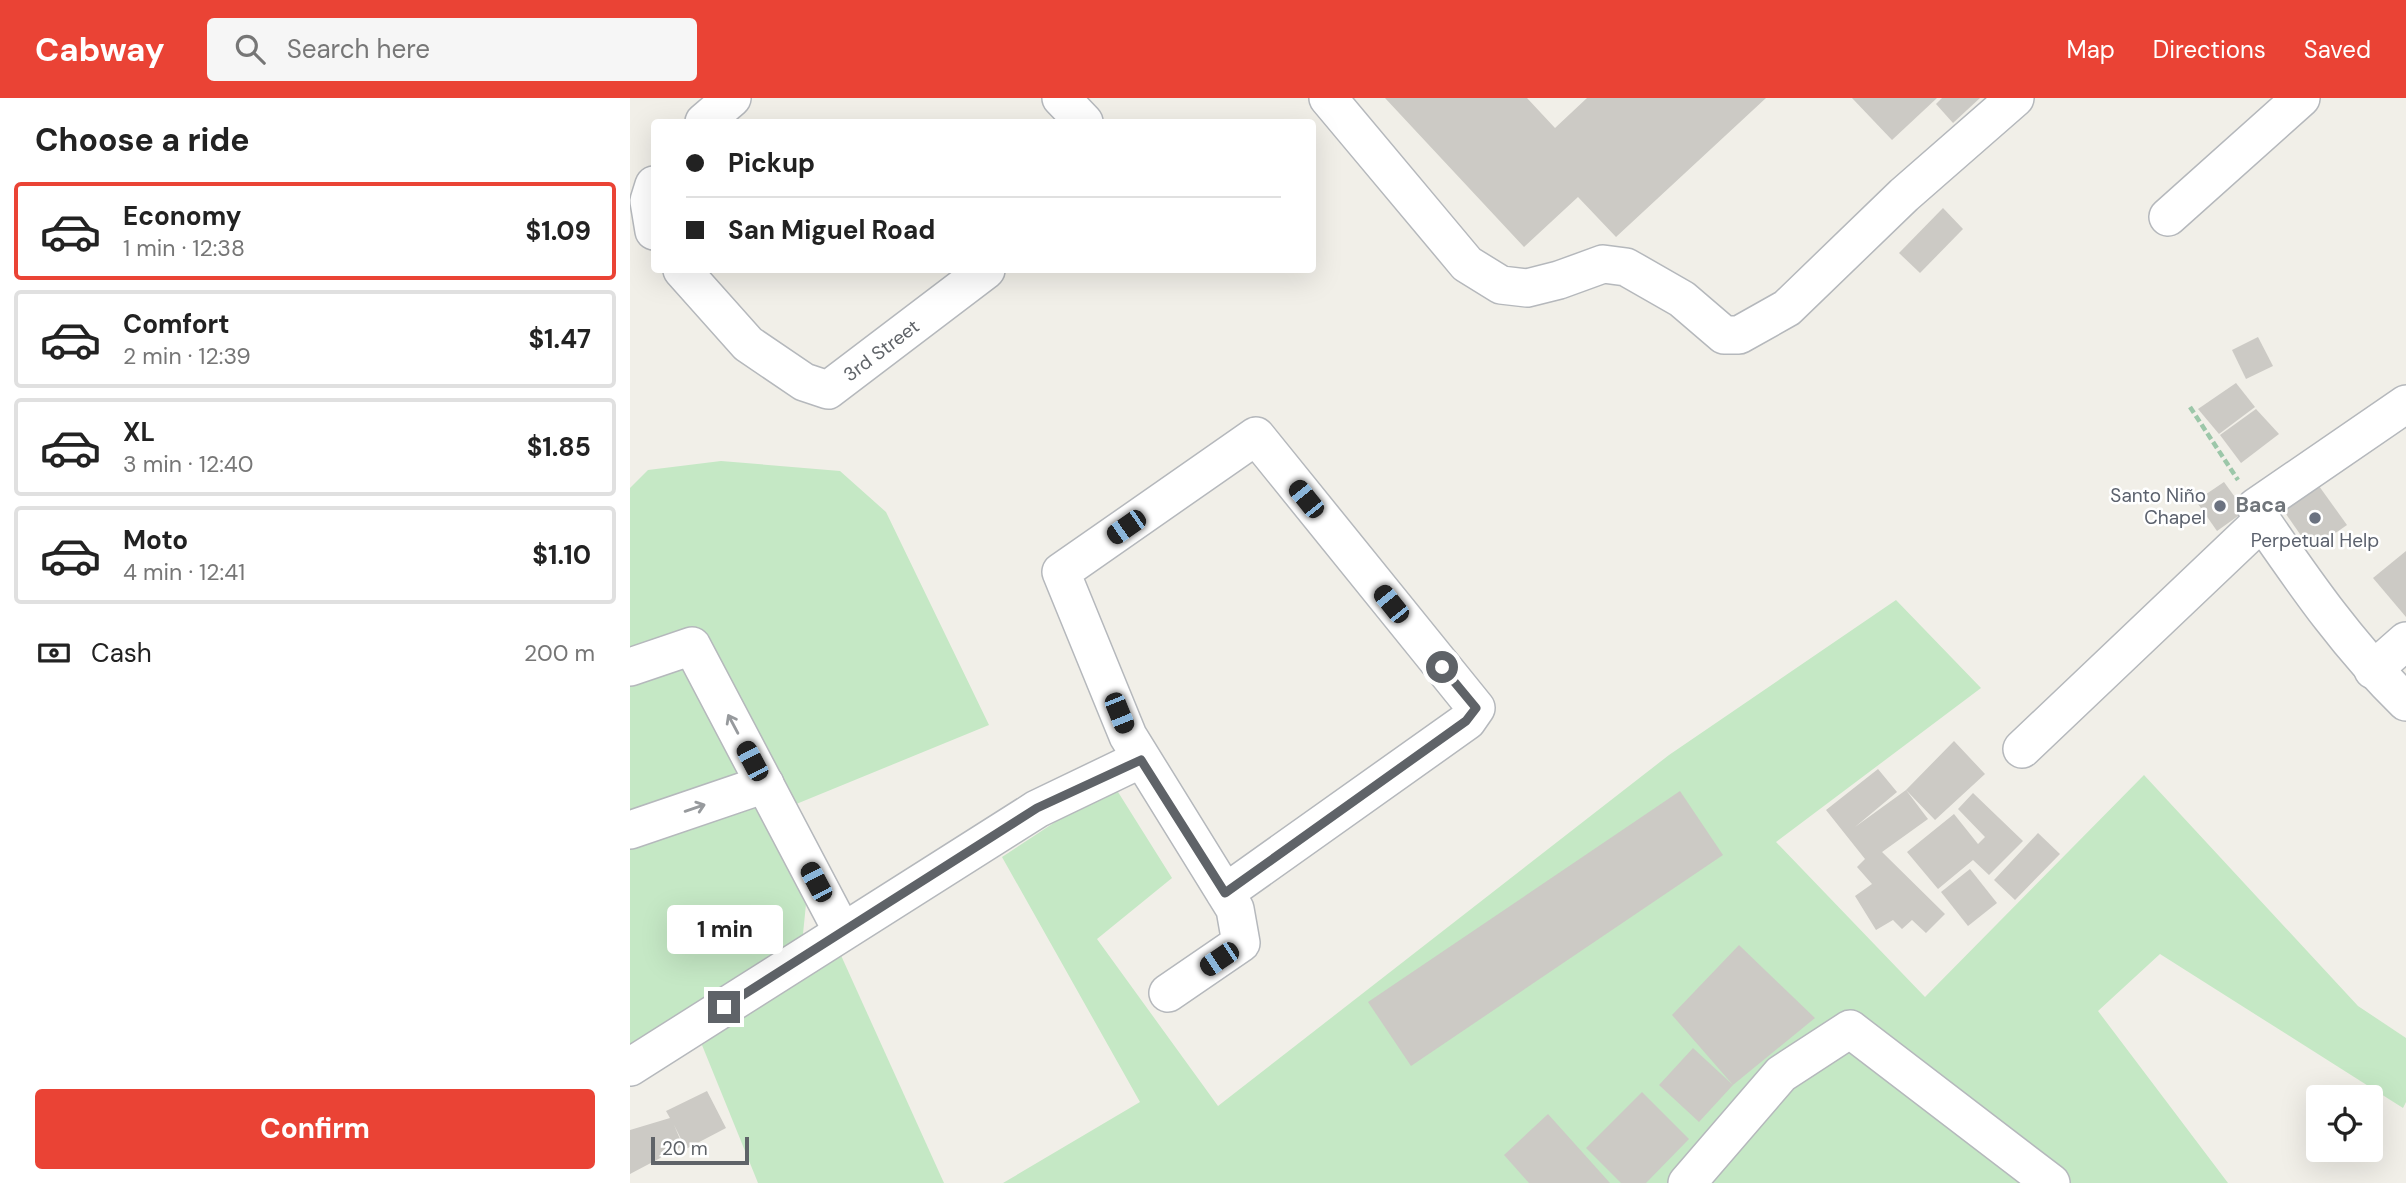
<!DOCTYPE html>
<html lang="en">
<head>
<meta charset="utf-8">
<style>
	:root { --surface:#fff; --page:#f6f6f6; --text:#222; --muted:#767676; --line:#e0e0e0; --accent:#ea4335 }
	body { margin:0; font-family:"DM Sans",sans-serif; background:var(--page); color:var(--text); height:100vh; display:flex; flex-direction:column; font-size:26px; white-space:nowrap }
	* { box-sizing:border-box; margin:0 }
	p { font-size:23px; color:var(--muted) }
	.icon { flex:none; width:38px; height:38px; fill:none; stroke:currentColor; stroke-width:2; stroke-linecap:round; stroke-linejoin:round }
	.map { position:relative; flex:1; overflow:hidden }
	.sheet { display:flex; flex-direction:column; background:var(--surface); width:630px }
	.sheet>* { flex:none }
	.banner { position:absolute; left:21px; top:21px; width:665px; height:154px; border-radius:7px; box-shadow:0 7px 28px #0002; display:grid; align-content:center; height:154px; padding:0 35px; background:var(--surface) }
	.buttons { position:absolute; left:1676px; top:987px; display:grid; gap:14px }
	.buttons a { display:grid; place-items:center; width:77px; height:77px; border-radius:7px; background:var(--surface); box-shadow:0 7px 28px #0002; font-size:35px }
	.scale { position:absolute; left:21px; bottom:18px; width:98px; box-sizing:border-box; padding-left:7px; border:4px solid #5f6368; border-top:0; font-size:19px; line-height:24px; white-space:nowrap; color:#5f6368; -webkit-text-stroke:5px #fff; paint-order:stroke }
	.end { position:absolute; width:32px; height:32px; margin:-16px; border:9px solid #5f6368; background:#fff; box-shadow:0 0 0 4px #fff }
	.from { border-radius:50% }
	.bubble { position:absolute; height:49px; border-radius:7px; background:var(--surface); box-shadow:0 7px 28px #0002; font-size:23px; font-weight:700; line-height:49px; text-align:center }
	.car { position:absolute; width:21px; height:42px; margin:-21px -10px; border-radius:9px; box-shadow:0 0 5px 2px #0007; background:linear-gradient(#222 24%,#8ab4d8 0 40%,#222 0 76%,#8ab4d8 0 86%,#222 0) }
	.banner b { display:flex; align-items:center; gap:24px; height:66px; font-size:26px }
	.banner b+b { border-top:2px solid var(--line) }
	.banner i { width:18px; height:18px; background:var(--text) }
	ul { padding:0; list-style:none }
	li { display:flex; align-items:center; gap:21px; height:98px; margin:0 14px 10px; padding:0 21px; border:4px solid var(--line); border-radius:7px }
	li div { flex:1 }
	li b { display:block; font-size:26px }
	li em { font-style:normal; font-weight:700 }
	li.active { border-color:var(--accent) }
	li>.icon { width:63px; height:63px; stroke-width:1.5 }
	h2 { padding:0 35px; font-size:32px; line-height:84px }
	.pay { display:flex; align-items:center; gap:18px; height:77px; padding:0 35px; font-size:26px }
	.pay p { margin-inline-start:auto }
	.cta { display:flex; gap:14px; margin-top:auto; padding:14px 35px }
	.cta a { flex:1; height:80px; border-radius:7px; background:var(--accent); color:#fff; font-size:28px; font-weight:700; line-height:80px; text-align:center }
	header { display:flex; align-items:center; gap:42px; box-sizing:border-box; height:98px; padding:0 35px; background:var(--accent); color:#fff }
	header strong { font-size:33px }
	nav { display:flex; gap:38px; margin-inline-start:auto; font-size:24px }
	.search { width:490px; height:63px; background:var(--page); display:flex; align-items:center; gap:18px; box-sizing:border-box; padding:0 24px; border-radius:7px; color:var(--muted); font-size:26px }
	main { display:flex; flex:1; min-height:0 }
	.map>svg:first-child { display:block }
</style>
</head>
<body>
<header>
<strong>Cabway</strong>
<div class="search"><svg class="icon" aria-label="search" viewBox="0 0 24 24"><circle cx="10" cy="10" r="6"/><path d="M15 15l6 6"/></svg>Search here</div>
<nav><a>Map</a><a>Directions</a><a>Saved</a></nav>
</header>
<main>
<section class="sheet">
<h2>Choose a ride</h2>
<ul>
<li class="active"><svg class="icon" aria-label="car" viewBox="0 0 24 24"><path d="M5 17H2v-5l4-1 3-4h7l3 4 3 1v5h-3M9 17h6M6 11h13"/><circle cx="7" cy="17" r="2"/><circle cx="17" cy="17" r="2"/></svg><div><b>Economy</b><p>1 min · 12:38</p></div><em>$1.09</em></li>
<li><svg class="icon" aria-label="car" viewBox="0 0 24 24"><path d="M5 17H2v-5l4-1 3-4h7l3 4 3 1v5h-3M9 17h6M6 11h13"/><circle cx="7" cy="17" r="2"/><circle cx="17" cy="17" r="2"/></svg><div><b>Comfort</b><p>2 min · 12:39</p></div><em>$1.47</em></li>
<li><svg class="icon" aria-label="car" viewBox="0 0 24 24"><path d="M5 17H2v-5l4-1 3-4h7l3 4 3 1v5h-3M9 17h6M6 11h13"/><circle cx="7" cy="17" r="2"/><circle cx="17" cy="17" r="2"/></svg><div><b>XL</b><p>3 min · 12:40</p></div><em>$1.85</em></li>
<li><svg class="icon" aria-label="car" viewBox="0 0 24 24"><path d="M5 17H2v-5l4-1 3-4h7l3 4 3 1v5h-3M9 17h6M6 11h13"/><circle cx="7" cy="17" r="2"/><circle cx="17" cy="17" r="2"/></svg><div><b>Moto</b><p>4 min · 12:41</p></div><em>$1.10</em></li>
</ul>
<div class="pay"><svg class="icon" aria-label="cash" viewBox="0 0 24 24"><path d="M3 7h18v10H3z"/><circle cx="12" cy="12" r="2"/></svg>Cash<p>200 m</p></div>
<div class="cta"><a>Confirm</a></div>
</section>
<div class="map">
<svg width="1776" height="1085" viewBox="0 0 1776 1085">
	<rect width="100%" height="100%" fill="#f1efe8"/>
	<g fill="#c5e8c5">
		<path d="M91 363 210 373 256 414 359 627 137 718 176 806 172 846 0 960V390L18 372Z"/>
		<path d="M1266 502 1351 590 1146 744 1295 899 1514 677 1728 908 1776 940V1004L1773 1010 1530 856 1468 913 1598 1085H373L510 1004 372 759 483 686 542 780 467 841 588 1008 1039 657Z"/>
		<path d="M209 853 314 1085H128L72 947Z"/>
	</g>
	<g fill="#cccac5">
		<path d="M755 0H897L925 30 957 0H1136L986 139 948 99 894 149Z"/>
		<path d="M1222 0H1307L1262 42Z"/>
		<path d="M1312 0H1350L1323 25 1306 6Z"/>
		<path d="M1313 110 1333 131 1290 175 1269 155Z"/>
		<path d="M1628 239 1643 268 1616 281 1602 252Z"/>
		<path d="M1606 285 1625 309 1589 336 1568 311Z"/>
		<path d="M1626 311 1649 336 1611 365 1590 337Z"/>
		<path d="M1594 384 1615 413 1587 433 1566 403Z"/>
		<path d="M1689 388 1717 427 1681 452 1654 413Z"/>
		<path d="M1776 453V519L1743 480Z"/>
		<path d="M1324 643 1355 676 1305 722 1276 692 1298 721 1252 754 1315 816 1296 835 1282 822 1272 831 1263 822 1246 832 1225 798 1242 786 1227 769 1235 761 1196 712 1248 671 1267 694 1225 729 1276 692Z"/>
		<path d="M1050 693 1093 757 781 968 738 904Z"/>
		<path d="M1343 695 1393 743 1359 777 1343 762 1308 791 1277 754 1324 716 1348 746 1355 739 1328 711Z"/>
		<path d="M1408 735 1430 756 1385 802 1364 782Z"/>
		<path d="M1340 771 1367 805 1338 828 1311 794Z"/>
		<path d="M1109 847 1185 920 1103 987 1069 1024 1029 987 1063 950 1103 987 1042 917Z"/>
		<path d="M77 993 96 1030 56 1051 44 1027 53 1048 0 1076V1032L40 1020 36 1013Z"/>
		<path d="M1012 994 1059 1041 1016 1085H991L956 1050Z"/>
		<path d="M918 1016 980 1085H899L874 1057Z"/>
	</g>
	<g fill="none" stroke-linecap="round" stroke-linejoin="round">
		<g stroke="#b5b8bc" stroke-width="40">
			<g id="minor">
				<path d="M431 0 454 24"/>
				<path d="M698 0 837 166 871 187 897 190 929 182 973 166 996 169 1052 201 1094 237H1109L1157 210 1274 97 1385 0"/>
				<path d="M74 24 102 0"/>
				<path d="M24 87 19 103 24 133"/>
				<path d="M1538 119 1671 0"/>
				<path d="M52 172 118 246 174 284 198 292 356 172"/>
				<path d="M1776 306 1626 409 1632 423C1677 488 1719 549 1776 604"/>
				<path d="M0 569 62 548 212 833"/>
				<path d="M1743 572 1776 543"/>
				<path d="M1392 651 1632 423"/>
				<path d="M0 732 135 686"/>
				<path d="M538 895 611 845 605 811 498 638 431 474 626 338 846 610 837 623 595 795"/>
				<path d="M0 969 407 711 511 661"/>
				<path d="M1057 1085 1151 976 1220 931 1421 1085"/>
			</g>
		</g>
		<path stroke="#9cc7a9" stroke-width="4.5" stroke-dasharray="7 3.5" stroke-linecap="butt" d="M1560 309 1608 382"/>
		<use href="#minor" stroke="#fff" stroke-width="37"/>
	</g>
	<defs><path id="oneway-shaft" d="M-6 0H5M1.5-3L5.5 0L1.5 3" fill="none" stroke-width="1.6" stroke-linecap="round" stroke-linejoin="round" transform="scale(1.75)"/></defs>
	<g stroke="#979a9d">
		<use href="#oneway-shaft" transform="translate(103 626) rotate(-118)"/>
		<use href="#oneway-shaft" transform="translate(65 710) rotate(-19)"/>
	</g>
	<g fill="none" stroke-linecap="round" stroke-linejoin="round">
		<path stroke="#5f6368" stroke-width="9" d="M94 909 407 710 511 662 595 795 836 623 846 610 812 569"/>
	</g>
	<g fill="#6b7280" stroke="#fff" stroke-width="2.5">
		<circle cx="1590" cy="408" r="7"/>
		<circle cx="1685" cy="420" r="7"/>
	</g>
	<g text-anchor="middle" stroke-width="5" stroke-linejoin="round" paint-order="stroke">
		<g font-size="19" fill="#5f6368" stroke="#fff">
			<text transform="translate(251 252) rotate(-37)" y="7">3rd Street</text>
		</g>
		<g font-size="19" fill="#5b616d" stroke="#fff" text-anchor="end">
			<text x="1576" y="404">Santo Niño<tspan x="1576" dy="22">Chapel</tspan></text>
			<text x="1685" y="449" text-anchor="middle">Perpetual Help</text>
		</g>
		<g font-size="21" font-weight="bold" fill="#70757a" stroke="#fff">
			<text x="1631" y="414">Baca</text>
		</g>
	</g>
</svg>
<div class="buttons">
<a><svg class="icon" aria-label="locate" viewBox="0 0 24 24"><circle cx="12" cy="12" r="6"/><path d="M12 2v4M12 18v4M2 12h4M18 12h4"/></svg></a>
</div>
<div class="scale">20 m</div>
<i class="end from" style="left:812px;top:569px"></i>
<i class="end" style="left:94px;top:909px"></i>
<div class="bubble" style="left:37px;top:807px;width:116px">1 min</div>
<i class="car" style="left:676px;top:401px;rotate:321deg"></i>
<i class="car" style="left:496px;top:429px;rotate:235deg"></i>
<i class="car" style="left:761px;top:506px;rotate:321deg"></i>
<i class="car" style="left:489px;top:615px;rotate:158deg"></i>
<i class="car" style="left:122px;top:663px;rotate:332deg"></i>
<i class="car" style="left:186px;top:784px;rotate:332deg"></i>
<i class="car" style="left:589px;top:861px;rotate:236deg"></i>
<div class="banner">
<b><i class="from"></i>Pickup</b>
<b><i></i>San Miguel Road</b>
</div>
</div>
</main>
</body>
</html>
